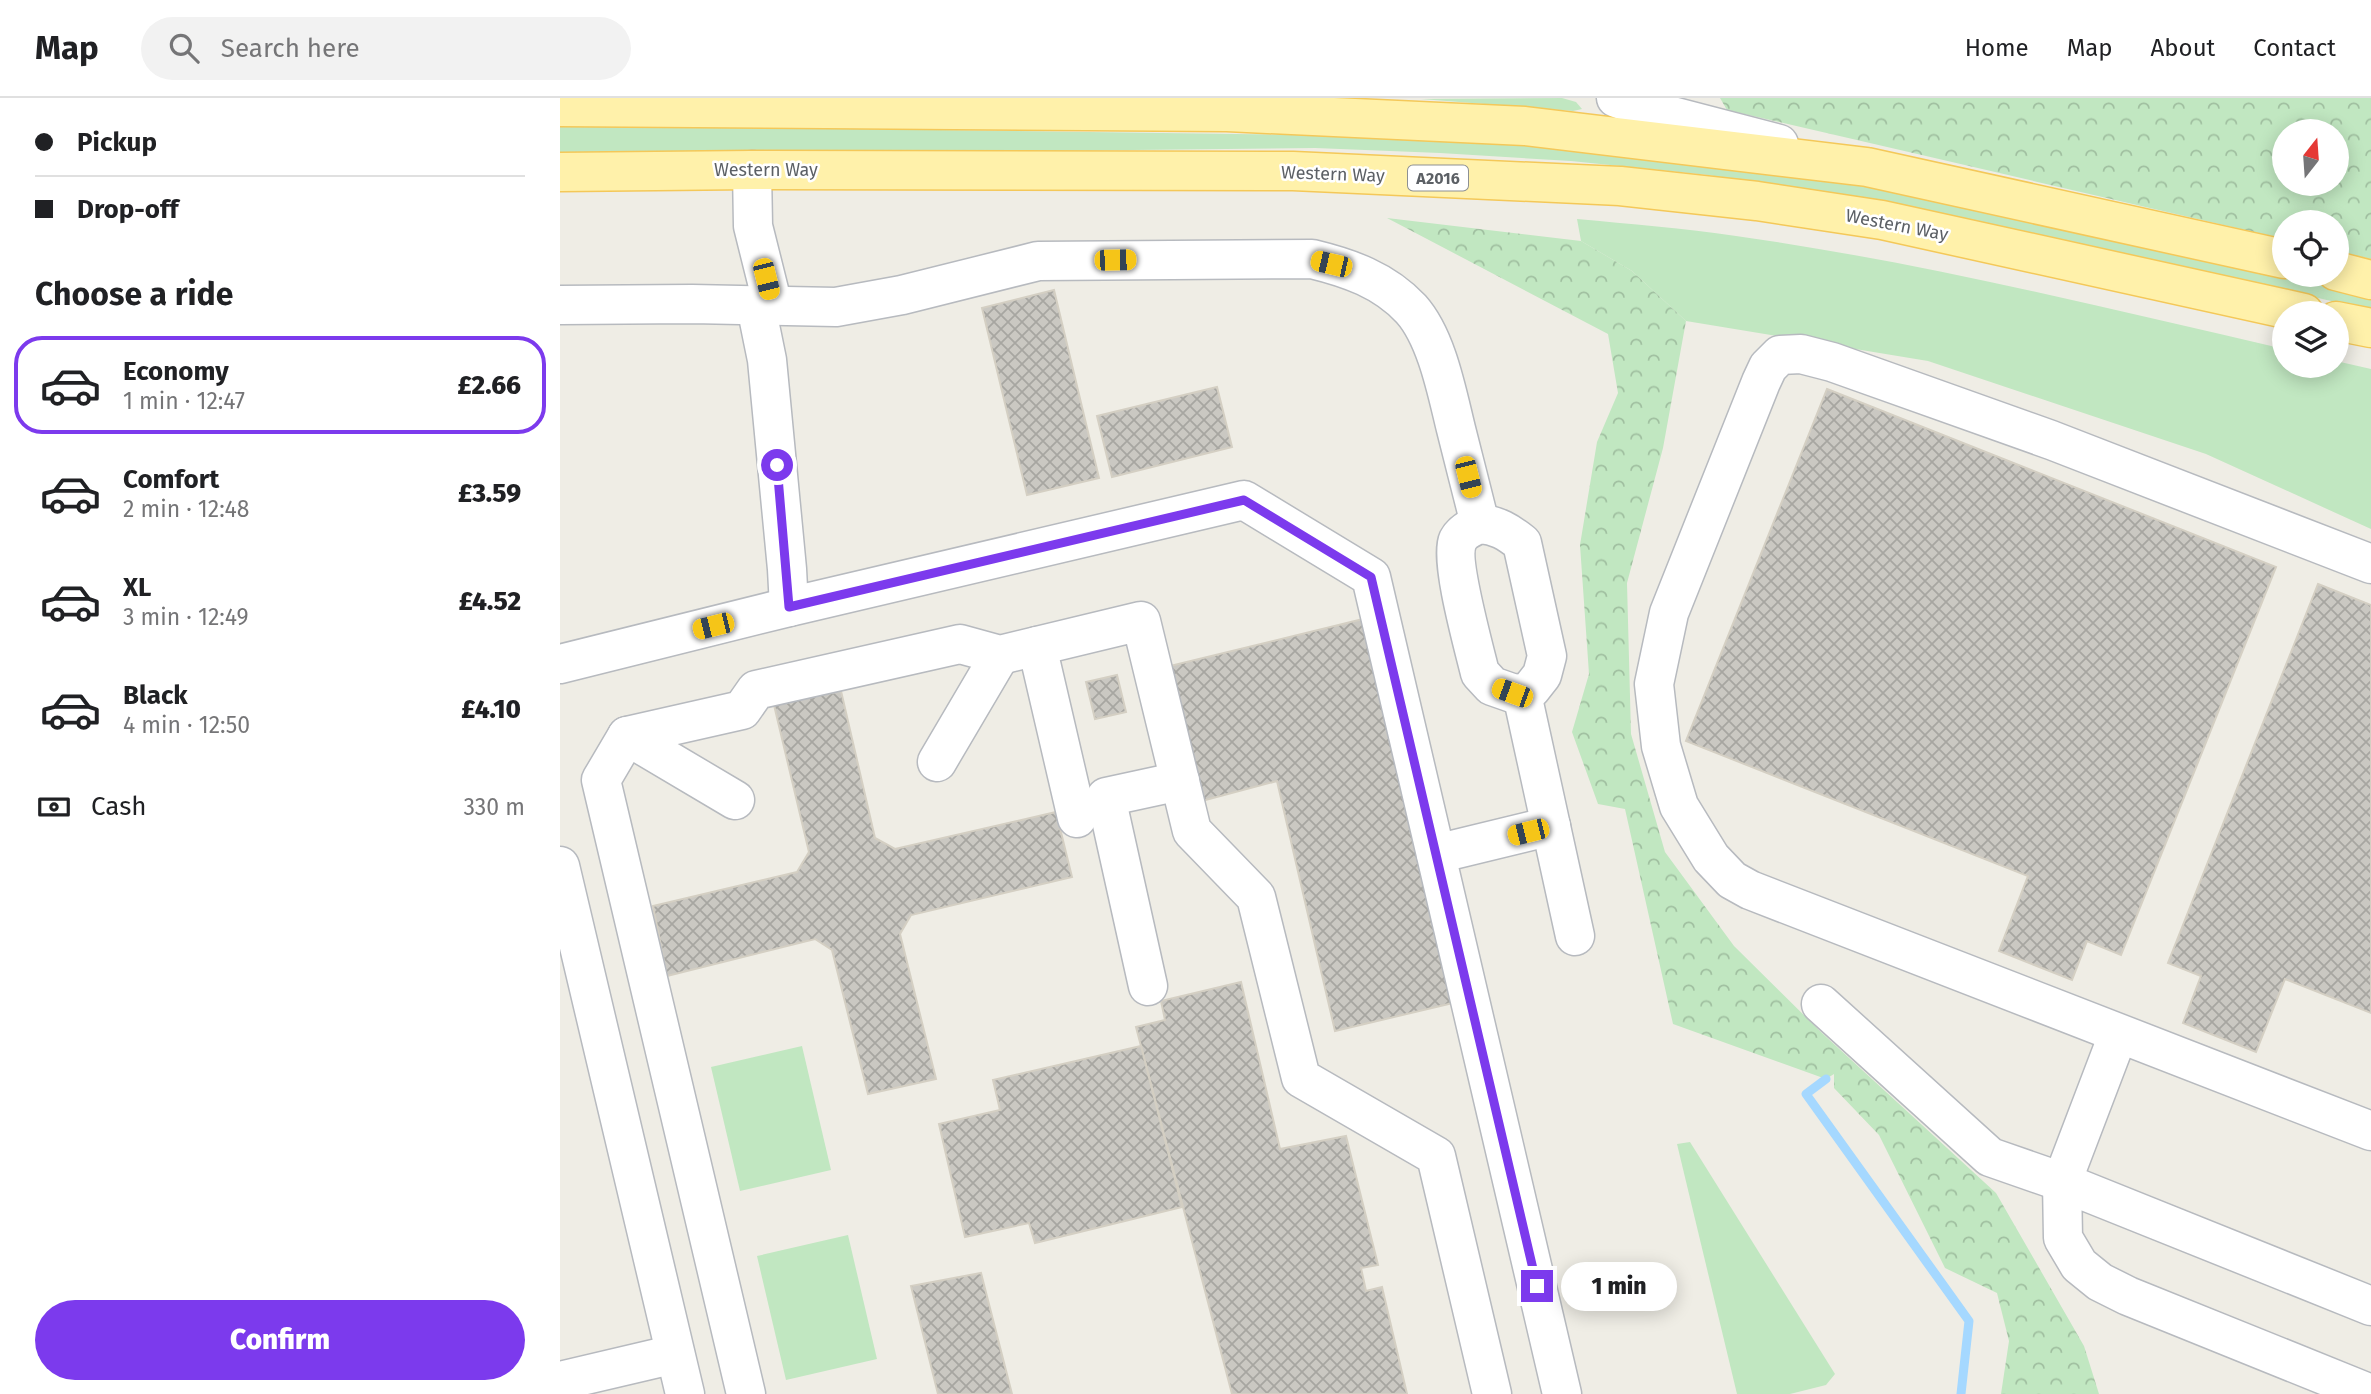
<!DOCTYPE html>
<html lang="en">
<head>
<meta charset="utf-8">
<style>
	:root { --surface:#fff; --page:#f2f2f2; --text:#202124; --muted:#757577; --line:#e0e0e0; --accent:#7c3aed }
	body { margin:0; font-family:"Fira Sans",sans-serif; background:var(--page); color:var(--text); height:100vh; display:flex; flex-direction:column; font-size:26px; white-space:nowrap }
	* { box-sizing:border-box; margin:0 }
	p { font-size:23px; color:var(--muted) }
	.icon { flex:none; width:38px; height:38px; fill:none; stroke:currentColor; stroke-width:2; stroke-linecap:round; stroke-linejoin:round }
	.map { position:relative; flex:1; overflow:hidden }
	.details { display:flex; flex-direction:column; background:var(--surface); width:560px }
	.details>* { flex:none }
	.hud { display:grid; align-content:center; height:154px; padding:0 35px; background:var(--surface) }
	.needle { width:46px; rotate:17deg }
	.buttons { position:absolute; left:1712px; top:21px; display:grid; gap:14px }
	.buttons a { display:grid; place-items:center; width:77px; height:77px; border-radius:50%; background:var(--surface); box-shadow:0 4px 18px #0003; font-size:35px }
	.end { position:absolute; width:32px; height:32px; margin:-16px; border:9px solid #7c3aed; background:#fff; box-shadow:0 0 0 4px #fff }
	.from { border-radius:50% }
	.bubble { position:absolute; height:49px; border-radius:24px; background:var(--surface); box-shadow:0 4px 18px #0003; font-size:23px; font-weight:800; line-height:49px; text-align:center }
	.car { position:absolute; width:21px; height:42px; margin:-21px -10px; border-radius:9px; box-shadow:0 0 5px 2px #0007; background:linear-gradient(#f5c518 24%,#345 0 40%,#f5c518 0 76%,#345 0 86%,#f5c518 0) }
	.hud b { display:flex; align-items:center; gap:24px; height:66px; font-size:26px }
	.hud b+b { border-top:2px solid var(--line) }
	.hud i { width:18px; height:18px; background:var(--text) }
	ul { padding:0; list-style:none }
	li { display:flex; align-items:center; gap:21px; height:98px; margin:0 14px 10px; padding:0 21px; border:4px solid transparent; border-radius:28px }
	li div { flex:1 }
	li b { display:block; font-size:26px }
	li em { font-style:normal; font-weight:800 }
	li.on { border-color:var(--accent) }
	li>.icon { width:63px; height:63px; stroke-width:1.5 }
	h2 { padding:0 35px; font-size:32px; line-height:84px }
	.pay { display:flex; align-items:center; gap:18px; height:77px; padding:0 35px; font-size:26px }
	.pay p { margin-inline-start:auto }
	.button { display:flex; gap:14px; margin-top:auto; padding:14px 35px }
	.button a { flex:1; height:80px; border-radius:42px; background:var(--accent); color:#fff; font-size:28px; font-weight:800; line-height:80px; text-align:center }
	header { display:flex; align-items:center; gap:42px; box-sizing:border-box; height:98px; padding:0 35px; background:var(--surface); border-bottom:2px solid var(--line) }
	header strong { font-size:33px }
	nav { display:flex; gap:38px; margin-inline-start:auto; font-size:24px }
	.search { width:490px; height:63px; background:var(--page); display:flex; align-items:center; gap:18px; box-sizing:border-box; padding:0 24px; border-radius:38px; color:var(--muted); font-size:26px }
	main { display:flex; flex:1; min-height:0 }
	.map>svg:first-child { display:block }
</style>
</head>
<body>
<header>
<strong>Map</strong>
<div class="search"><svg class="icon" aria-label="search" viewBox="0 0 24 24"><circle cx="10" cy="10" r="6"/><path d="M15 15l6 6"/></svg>Search here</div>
<nav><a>Home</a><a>Map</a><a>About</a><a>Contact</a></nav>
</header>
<main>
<section class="details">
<div class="hud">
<b><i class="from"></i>Pickup</b>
<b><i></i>Drop-off</b>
</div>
<h2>Choose a ride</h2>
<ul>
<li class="on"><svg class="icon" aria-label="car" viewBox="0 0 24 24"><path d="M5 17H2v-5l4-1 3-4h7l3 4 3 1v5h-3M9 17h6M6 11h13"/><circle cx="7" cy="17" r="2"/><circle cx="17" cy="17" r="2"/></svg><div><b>Economy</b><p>1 min · 12:47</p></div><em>£2.66</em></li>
<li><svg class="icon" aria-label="car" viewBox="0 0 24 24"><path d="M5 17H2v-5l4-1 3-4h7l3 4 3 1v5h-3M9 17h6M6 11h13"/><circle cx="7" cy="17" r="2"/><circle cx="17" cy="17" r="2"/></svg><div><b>Comfort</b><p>2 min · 12:48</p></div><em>£3.59</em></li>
<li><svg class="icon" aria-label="car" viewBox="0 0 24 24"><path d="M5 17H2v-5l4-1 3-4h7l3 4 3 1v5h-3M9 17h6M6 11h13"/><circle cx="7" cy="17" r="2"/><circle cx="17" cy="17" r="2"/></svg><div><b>XL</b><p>3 min · 12:49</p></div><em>£4.52</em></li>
<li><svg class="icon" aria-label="car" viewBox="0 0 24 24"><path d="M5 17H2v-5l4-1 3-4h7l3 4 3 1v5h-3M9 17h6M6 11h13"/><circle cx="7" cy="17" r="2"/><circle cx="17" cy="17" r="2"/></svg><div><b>Black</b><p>4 min · 12:50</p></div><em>£4.10</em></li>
</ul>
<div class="pay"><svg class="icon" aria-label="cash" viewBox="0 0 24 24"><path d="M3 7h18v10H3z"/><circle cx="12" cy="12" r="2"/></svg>Cash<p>330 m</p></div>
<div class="button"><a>Confirm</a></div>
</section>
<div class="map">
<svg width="1811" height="1296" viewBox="0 0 1811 1296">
	<defs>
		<pattern id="forest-crowns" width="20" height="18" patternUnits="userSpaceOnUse" patternTransform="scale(1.75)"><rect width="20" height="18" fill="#c1e7c1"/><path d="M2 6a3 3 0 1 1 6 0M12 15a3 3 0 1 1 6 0" fill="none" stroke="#a0bfa0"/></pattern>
		<pattern id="building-cross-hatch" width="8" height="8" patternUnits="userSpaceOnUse" patternTransform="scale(1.75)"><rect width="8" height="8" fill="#cac8c2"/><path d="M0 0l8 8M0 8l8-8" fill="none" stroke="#a7a6a1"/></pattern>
	</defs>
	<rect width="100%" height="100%" fill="#efede5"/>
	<g fill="#c1e7c1">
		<path d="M1002 0 1016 4 1022 11 1013 13 861 1Z"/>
		<path d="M0 27 755 37C888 41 1021 47 1152 66 1239 78 1326 91 1412 109 1546 136 1678 169 1811 199V212L1410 121 1148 77 1011 63 880 55 755 50 0 58Z"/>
		<path d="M1017 121C1070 126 1124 130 1176 138 1361 164 1543 209 1724 251V268H1776V263L1811 271V431L1646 356 1368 263 1126 223 1072 173 1021 143Z"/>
		<path d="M242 948 271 1072 180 1093 151 969Z"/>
		<path d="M1130 1044 1275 1276 1266 1287 1230 1296H1177L1117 1046Z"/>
		<path d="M288 1137 317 1261 226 1282 197 1158Z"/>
	</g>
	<g fill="url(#forest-crowns)" fill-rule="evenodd">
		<path d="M1160 0H1811V161L1776 153V124H1724V141L1167 12ZM1724 33H1776V86H1724Z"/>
		<path d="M827 120 1021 143 1072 173 1126 223 1103 350 1067 485 1071 636 1105 754 1174 848 1263 936 1436 1095 1524 1248 1539 1296H1441L1449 1243 1437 1195 1385 1170 1319 1037 1274 990V976L1266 981 1113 926 1065 711 1038 706 1012 634 1029 576 1020 447 1037 344 1058 295 1048 236Z"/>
	</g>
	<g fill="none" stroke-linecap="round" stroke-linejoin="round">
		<path stroke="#a5d8ff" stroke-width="9" d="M1266 981 1246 996 1409 1223 1401 1296"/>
	</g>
	<g fill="url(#building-cross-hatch)" stroke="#d4cfc3" stroke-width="2">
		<path d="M494 192 539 380 467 397 422 210Z"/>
		<path d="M657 289 672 349 552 379 537 318Z"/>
		<path d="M1267 291 1716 469 1561 857 1527 843 1512 882 1439 853 1468 778 1126 643Z"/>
		<path d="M1758 486 1811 507V915L1725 881 1696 954 1623 925 1641 878 1608 865Z"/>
		<path d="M803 521 893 905 775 933 717 683 638 704 606 569Z"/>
		<path d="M557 577 566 614 535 621 526 584Z"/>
		<path d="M281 593 315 740 335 751 496 714 512 779 351 817 340 836 376 981 308 996 272 852 255 841 107 878 93 808 237 774 249 754 214 607Z"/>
		<path d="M681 884 720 1051 786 1038 818 1167 801 1170 806 1193 822 1189 847 1296H672L576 929 605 922 601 903Z"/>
		<path d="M581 948 622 1109 475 1145 469 1125 405 1139 379 1026 440 1012 433 982Z"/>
		<path d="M421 1175 452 1296H378L351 1188Z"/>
	</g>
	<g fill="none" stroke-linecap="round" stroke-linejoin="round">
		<g stroke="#b7babf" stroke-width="41">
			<g id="minor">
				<path d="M1056 0 1089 12 1219 46"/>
				<path d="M192 72 193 128 213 208"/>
				<path d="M0 207 132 206 276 209 342 197 478 163 752 161C789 170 824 182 851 211 877 240 887 295 896 331 904 363 912 394 920 426"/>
				<path d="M196 208 207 262 227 471 229 509"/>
				<path d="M920 426C937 427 948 434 962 445L987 558 982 577 971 591 962 596 952 595 932 588 920 575C914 550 889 461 898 442 902 434 912 429 920 426Z"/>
				<path d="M1811 466 1491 342 1272 264 1241 256 1220 257 1208 269 1201 284 1109 515 1094 586 1101 648 1119 708 1151 760 1172 782 1190 792 1811 1033"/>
				<path d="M477 548 517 720"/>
				<path d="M0 566 229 509 684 402 811 479 1002 1296"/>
				<path d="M962 596 1015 838"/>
				<path d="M67 638 175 702"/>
				<path d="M377 664 440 557"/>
				<path d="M876 756 991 728"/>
				<path d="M0 768 125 1296"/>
				<path d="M588 888 546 699 620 683"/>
				<path d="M1261 906 1430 1059 1502 1084 1558 937"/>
				<path d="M1811 1208 1502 1084 1503 1140 1519 1167 1540 1184 1568 1198 1811 1296"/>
				<path d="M0 1283 115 1256"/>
				<path d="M186 1296 41 682 67 638 182 612 196 592 400 546 440 557 581 523 632 733 696 799 741 980 876 1058 932 1296"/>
			</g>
		</g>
		<g stroke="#f4c859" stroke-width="41">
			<g id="major">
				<path d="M0 9 667 14 965 28 1307 69 1724 161"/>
				<path d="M0 74 192 72 733 73 1060 88 1197 103 1322 122 1744 215"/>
				<path d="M1776 173 1811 182"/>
				<path d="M1776 223 1811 230"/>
			</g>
		</g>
		<use href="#minor" stroke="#fff" stroke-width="38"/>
		<use href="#major" stroke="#fff1aa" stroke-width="38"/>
	</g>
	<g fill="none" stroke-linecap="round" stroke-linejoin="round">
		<path stroke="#7c3aed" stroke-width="9" d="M217 367 229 509 684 402 811 479 977 1188"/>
	</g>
	<g text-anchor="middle" stroke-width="5" stroke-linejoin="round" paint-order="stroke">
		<rect fill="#fff" stroke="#8d9093" stroke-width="2" x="848" y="67.5" width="60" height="25" rx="5"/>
		<g font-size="16" font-weight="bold" fill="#5c6065">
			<text x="878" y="86">A2016</text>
		</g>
		<g font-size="18" fill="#5c6065" stroke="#fff">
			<text x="206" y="78">Western Way</text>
			<text transform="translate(773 76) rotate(2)" y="6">Western Way</text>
			<text transform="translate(1337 127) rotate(11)" y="6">Western Way</text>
		</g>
	</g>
</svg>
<div class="buttons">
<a><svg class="needle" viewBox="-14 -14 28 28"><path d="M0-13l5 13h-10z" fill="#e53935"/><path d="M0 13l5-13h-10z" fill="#757577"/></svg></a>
<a><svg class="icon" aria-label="locate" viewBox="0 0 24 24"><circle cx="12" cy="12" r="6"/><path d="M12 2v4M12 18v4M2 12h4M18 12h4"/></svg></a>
<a><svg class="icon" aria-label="layers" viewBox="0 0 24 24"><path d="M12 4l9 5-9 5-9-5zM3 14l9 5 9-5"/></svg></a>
</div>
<i class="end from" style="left:217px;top:367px"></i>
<i class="end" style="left:977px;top:1188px"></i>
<div class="bubble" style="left:1001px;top:1164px;width:116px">1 min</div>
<i class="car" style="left:555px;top:162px;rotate:89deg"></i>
<i class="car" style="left:771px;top:166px;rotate:283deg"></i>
<i class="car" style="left:206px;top:181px;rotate:166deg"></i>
<i class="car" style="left:908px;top:379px;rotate:166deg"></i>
<i class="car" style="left:153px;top:528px;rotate:256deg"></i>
<i class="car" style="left:952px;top:595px;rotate:290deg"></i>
<i class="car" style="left:968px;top:734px;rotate:256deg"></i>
</div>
</main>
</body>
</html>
